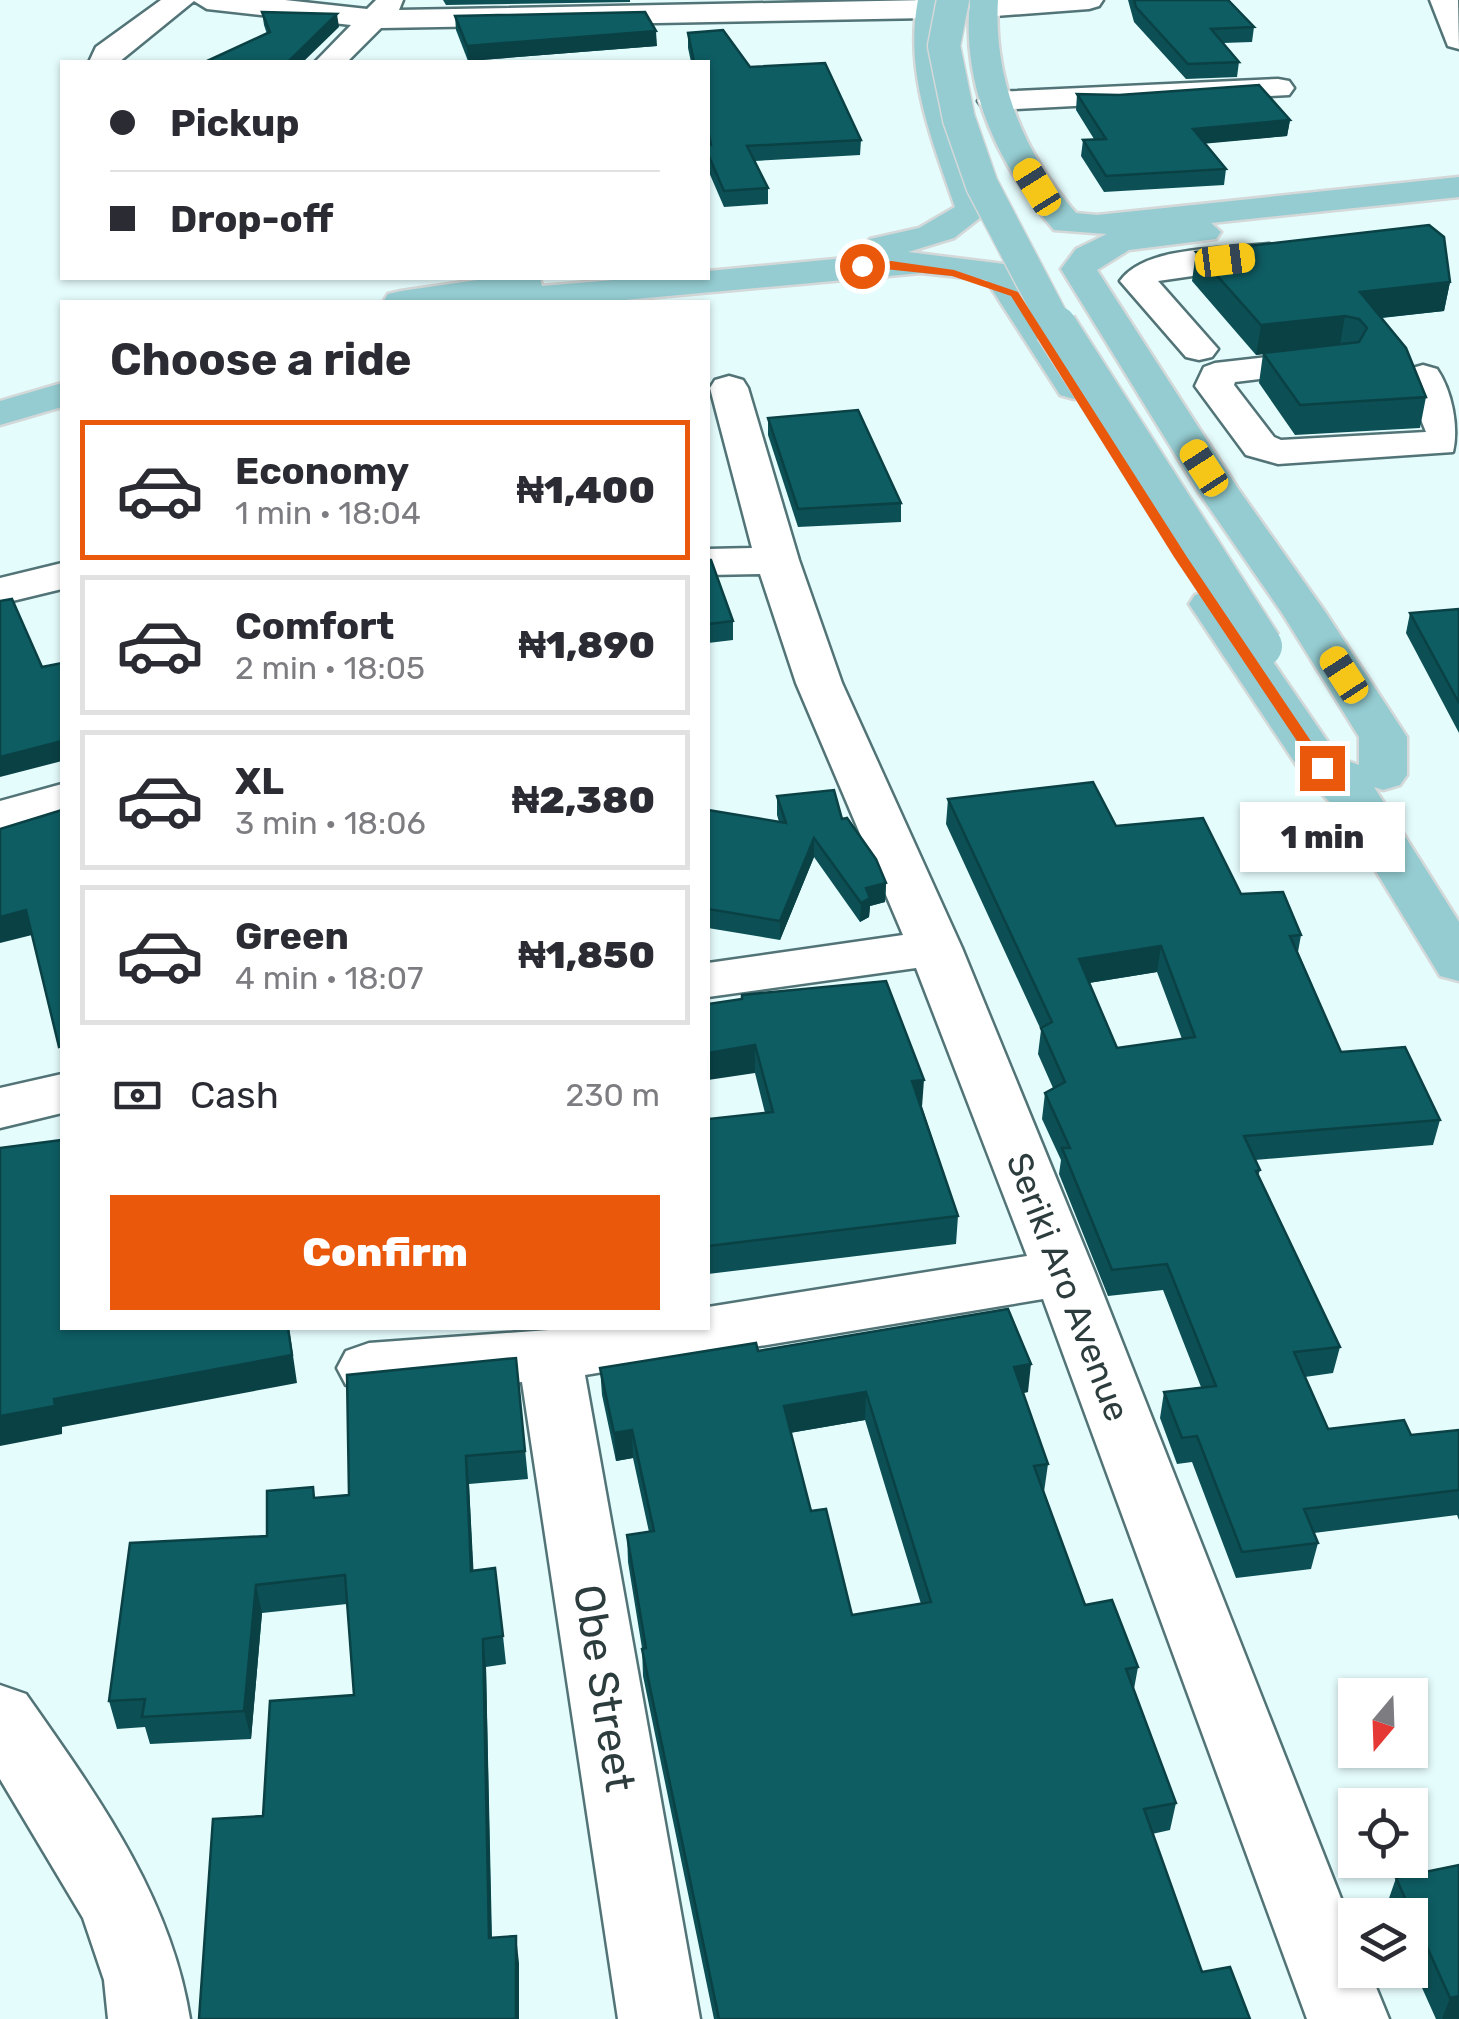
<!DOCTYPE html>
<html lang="en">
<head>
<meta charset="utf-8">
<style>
	:root { --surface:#fff; --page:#f7f7f7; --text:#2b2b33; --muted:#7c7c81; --line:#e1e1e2; --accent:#ea580c }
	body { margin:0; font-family:Rubik,sans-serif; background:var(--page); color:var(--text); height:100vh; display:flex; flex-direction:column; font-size:38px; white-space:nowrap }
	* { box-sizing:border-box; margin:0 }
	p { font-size:32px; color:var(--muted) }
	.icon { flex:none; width:55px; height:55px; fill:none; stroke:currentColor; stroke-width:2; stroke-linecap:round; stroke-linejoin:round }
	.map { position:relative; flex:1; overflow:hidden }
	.side { position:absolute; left:60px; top:300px; width:650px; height:1030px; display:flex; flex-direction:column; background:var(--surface); border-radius:0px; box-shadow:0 2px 8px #0004 }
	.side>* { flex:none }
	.banner { position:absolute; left:60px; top:60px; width:650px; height:220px; border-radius:0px; box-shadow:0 2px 8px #0004; display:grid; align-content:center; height:220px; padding:0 50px; background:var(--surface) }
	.needle { width:65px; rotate:199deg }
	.buttons { position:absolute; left:1338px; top:1678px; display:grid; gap:20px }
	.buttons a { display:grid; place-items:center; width:90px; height:90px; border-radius:0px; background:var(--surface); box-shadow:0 2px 8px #0004; font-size:50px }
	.end { position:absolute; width:45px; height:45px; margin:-22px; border:12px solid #ea580c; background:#fff; box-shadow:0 0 0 5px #fff }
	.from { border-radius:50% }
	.bubble { position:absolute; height:70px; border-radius:0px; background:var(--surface); box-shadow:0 2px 8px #0004; font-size:32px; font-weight:800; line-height:70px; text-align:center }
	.car { position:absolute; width:30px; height:60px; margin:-30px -15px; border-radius:12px; box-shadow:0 0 8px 2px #0007; background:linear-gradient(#f5c518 24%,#345 0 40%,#f5c518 0 76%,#345 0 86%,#f5c518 0) }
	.banner b { display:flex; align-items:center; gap:35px; height:95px; font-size:38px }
	.banner b+b { border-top:2px solid var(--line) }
	.banner i { width:25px; height:25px; background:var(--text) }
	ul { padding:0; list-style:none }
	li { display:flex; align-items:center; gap:30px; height:140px; margin:0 20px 15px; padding:0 30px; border:5px solid var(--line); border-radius:0px }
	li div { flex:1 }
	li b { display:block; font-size:38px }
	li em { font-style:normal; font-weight:800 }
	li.active { border-color:var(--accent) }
	li>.icon { width:90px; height:90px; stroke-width:1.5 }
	h2 { padding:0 50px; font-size:45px; line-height:120px }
	.pay { display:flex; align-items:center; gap:25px; height:110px; padding:0 50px; font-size:38px }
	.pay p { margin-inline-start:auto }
	.cta { display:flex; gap:20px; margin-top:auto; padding:20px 50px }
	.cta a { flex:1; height:115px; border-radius:0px; background:var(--accent); color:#fff; font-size:40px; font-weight:800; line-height:115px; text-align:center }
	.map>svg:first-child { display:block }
</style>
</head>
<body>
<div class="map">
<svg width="1459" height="2019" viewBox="0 0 1459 2019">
	<rect width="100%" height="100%" fill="#e5fcfd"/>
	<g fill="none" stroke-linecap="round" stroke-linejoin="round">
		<g stroke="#527477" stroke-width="5">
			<g id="minor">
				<path d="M161 0H285L367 9 376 0H403L399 10 929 0 939 3 944 9 939 15 929 18 381 28 347 62H315L351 25 207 9 194 1 119 62H89L96 47Z"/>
				<path d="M979 0H1103L1099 6 1089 9 982 17 972 14 967 8Z"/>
				<path d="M1430 0H1458L1459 49 1448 46Z"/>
				<path d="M1278 79 1289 81 1294 88 1289 95 994 110 983 108 978 101 983 94 994 92Z"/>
				<path d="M1269 244 1282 247 1287 255 1282 263 1158 281 1218 349 1212 357 1199 360 1186 357 1120 281C1145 245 1227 249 1269 244Z"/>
				<path d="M1336 349 1349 352 1355 360 1349 368 1235 382 1234 385 1274 437 1281 440 1426 432 1404 377 1409 369 1423 365 1437 369C1452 391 1459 427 1453 452L1278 464 1246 455 1195 386 1204 367 1215 363Z"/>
				<path d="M729 376 743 380 748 388 799 560 842 683 962 948 1095 1273 1355 1934V1970H1369L1389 2019H1307L1043 1299 585 1375 700 2019H618L522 1382 369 1393 346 1385 337 1368 346 1351 369 1343 576 1328H708V1307L1027 1256 916 968 708 997V963L903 935 796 683 760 574 708 575V549L752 548 710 388 715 380Z"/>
				<path d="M62 563V589L0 604V578Z"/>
				<path d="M62 784V814L0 832V801Z"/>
				<path d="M62 1074V1113L0 1128V1088Z"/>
				<path d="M0 1685 26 1694C96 1794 171 1896 190 2019H108L104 1980 83 1918 0 1779Z"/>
			</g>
		</g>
		<g stroke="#d5d8d8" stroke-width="5">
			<g id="major">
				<path d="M918 0H946C934 73 965 143 990 210L954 238 908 252 1012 265 1093 387 1088 395 1074 399 1060 395 986 280 921 273 603 302H383L388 294 401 291 491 278H540L542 286 637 278H708V271L877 255 864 246 870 239 919 228 955 207C932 140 904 72 918 0Z"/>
				<path d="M970 0H998C993 79 1024 154 1076 213L1097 215 1459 177V197L1211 223 1221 232 1216 239 1129 250 1097 270 1239 490 1326 613 1407 737V775L1400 785 1383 790 1374 787 1459 922V981L1440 976 1339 811 1305 778 1189 604 1195 595 1211 591 1227 595 1339 758 1359 765V737L1282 613 1199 493 1061 269 1076 249 1107 234 1054 230C998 165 961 87 970 0Z"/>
				<path d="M62 383V407L0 425V401Z"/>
			</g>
		</g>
		<use href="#minor" fill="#fff" fill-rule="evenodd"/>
		<use href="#major" fill="#94ccd1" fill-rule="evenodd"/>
		<g stroke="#d5d8d8" stroke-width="35" stroke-linecap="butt">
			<path id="major-bridge-far1" d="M953 0 944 46 959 119 982 185 1058 330"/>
		</g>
		<g stroke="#d5d8d8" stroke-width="46" stroke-linecap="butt">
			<path id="major-bridge" d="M1056 327 1261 646"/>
		</g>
		<use href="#major-bridge-far1" stroke="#94ccd1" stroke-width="32"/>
		<use href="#major-bridge" stroke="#94ccd1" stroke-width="42"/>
	</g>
	<g fill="#0c5055" fill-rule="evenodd">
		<path d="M443 0H630V2L446 5Z"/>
		<path d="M1128 0H1228L1254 27 1252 42 1223 43 1239 62 1237 77 1186 79 1134 22Z"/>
		<path d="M262 12 339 27 267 34 264 25Z"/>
		<path d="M455 16 657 46 468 61 456 30Z"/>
		<path d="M688 33 750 67 861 140 860 155 755 161 768 188V204L724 207 708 170V62H691L688 48Z"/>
		<path d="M1077 94 1290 120 1287 136 1205 143 1226 169 1224 185 1104 192 1081 156 1083 140 1094 139 1076 110Z"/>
		<path d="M1196 252 1450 282 1444 311 1382 318 1426 397 1420 428 1295 435 1259 383 1263 354 1256 355 1192 281Z"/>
		<path d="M768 418 901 503V522L798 527 768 435Z"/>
		<path d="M708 560 733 621V640L708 643Z"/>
		<path d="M1459 609V733L1406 633 1410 613Z"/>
		<path d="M777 796 842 819 886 883 885 902 870 906 869 917 860 922 814 857 780 940 708 928V810L779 822 777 815Z"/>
		<path d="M948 799 1116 826 1241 894 1301 935 1298 952 1341 1052 1440 1120 1433 1145 1255 1160 1260 1170 1258 1176 1340 1347 1333 1373 1305 1377 1328 1429 1411 1435 1459 1430V1520L1457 1515 1314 1533 1318 1543 1311 1569 1236 1578 1192 1462 1177 1464 1160 1418 1164 1392 1201 1387 1163 1290 1108 1296 1059 1174 1061 1160 1042 1119 1045 1093 1053 1088 1038 1054 1041 1030 946 824ZM1157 972 1182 1039 1117 1048 1089 983Z"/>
		<path d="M708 1004 922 1107 958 1216 956 1244 708 1274V1119L765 1113 755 1073Z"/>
		<path d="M758 1351 1028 1392 1023 1393 1048 1464 1044 1492 1085 1605 1138 1667 1134 1689 1176 1803 1170 1830 1152 1834 1202 1972 1250 2019H714L643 1676 642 1648 628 1562 627 1535 649 1532 633 1458 616 1461 602 1395 600 1368ZM865 1420 921 1604 852 1615 811 1511 790 1433Z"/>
		<path d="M516 1358 528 1479 469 1484 473 1571 503 1636 506 1664 486 1667 492 1938 519 1963 263 1816 354 1695 347 1604 262 1613 251 1739 150 1744 145 1727 117 1729 109 1701 267 1536 315 1498 349 1495Z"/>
		<path d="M1459 1865V2019H1436L1410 1961V1915H1389L1386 1907 1396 1878Z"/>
	</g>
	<g fill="#0a4145">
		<path d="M337 14 339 27 303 62H288Z"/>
		<path d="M656 31 657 46 468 61 467 46Z"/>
		<path d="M1290 120 1287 136 1191 145 1193 129Z"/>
		<path d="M1450 282 1444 311 1359 320 1360 292Z"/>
		<path d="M1345 316 1340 345 1256 355 1261 325Z"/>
		<path d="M62 741V761L0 777V757Z"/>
		<path d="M814 838V857L780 940V921Z"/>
		<path d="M886 883 885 902 870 906 869 917 860 922 861 903 866 888Z"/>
		<path d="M26 910 32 935 0 943V917Z"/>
		<path d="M1161 946 1157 972 1076 985 1079 959Z"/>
		<path d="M755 1045V1073L708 1080V1053Z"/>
		<path d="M924 1080 922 1107 910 1109 912 1081Z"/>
		<path d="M289 1328 297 1383 62 1427V1434L0 1446V1416Z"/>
		<path d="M1031 1364 1028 1392 1010 1395 1014 1367Z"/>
		<path d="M866 1392 865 1420 783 1434 784 1406Z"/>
		<path d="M632 1430 633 1458 616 1461 614 1433Z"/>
		<path d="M466 1456 469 1484 475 1599 471 1571Z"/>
		<path d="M256 1585 262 1613 251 1739 244 1711Z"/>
		<path d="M483 1639 486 1667 492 1964 489 1938Z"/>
		<path d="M516 1936 519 1963V2019H516Z"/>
		<path d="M1459 1996V2019H1442L1450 1998Z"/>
	</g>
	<g fill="#0e5d63" stroke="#0a4145" stroke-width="2.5" fill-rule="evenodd">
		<path d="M1134 0H1228L1254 27 1211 29 1239 62 1188 64 1136 7Z"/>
		<path d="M262 12 337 14 288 62H205L270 32Z"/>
		<path d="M645 12 656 31 467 46 455 16Z"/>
		<path d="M723 30 750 67 825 63 861 140 747 146 768 188 724 191 708 154V146L711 145 708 129V62H694L688 33Z"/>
		<path d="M1259 85 1290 120 1193 129 1226 169 1106 176 1083 140 1106 139 1077 94 1119 95Z"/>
		<path d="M1429 225 1444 237 1450 282 1360 292 1406 348 1426 397 1300 405 1263 353 1359 342 1367 328 1359 319 1345 316 1261 325 1196 252Z"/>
		<path d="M858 410 901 503 798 509 768 418Z"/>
		<path d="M708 560H711L733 621 708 624Z"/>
		<path d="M12 599 42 667 62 663V741L0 757V601Z"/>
		<path d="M1459 609V703L1410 613Z"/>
		<path d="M1093 782 1116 826 1203 818 1241 894 1283 892 1301 935 1290 936 1341 1052 1405 1047 1440 1120 1244 1136 1260 1170 1256 1171 1340 1347 1294 1352 1328 1429 1404 1420 1411 1435 1459 1430V1490L1304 1509 1318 1543 1242 1552 1197 1436 1182 1438 1164 1392 1216 1386 1167 1264 1112 1270 1062 1148H1070L1045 1093 1065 1082 1041 1028 1052 1022 948 799ZM1161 946 1195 1037 1117 1048 1079 959Z"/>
		<path d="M834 790 842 819 847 818 876 859 886 883 866 888 870 898 861 903 814 838 780 921 708 909V810L786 823 777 796Z"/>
		<path d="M62 810V1046L59 1047 26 910 0 917V829Z"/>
		<path d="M886 981 924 1080 912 1081 958 1216 708 1246V1119L773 1112 755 1045 708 1053V1004L742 999V995Z"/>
		<path d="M62 1140V1328H288L292 1355 54 1399 55 1406 0 1416V1148Z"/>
		<path d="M1008 1309 1031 1364 1014 1367 1048 1464 1034 1466 1085 1605 1112 1600 1138 1667 1126 1669 1176 1803 1144 1809 1202 1972 1230 1967 1250 2019H719L642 1649 646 1648 627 1535 654 1531 632 1430 614 1433 600 1368 756 1343 758 1351ZM866 1392 931 1602 852 1615 826 1509 811 1511 784 1406Z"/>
		<path d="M516 1358 525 1451 466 1456 471 1571 495 1568 503 1636 483 1639 489 1938 516 1936V2019H199L213 1819 263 1816 270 1701 354 1695 345 1575 256 1585 244 1711 142 1717 145 1699 109 1701 130 1543 267 1536V1491L313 1487 314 1498 349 1495 347 1375Z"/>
		<path d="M1459 1865V1996L1450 1998 1396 1878Z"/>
	</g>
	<path fill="#ea580c" d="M891 261 954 270 1018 292 1187 557 1329 768 1327 771H1317L1174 557 1011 296 952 276 856 266Z"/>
	<g text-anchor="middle" stroke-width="10" stroke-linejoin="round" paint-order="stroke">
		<g font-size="35" fill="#2d3c3d" stroke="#fff">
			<text transform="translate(1068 1287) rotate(69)" y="12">Seriki Aro Avenue</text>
		</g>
		<g font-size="42" fill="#2d3c3d" stroke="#fff">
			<text transform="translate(605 1688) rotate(81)" y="15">Obe Street</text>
		</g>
	</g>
</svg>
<div class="buttons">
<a><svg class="needle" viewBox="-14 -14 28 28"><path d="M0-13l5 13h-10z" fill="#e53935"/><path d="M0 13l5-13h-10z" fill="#7c7c81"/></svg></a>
<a><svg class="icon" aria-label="locate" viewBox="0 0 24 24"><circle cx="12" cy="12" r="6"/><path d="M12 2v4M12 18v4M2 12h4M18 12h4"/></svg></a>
<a><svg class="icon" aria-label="layers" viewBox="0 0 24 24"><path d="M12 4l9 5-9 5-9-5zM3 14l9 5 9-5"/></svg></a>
</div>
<i class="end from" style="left:862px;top:266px"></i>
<i class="end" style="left:1322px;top:768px"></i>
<div class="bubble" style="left:1240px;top:802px;width:165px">1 min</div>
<i class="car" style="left:1037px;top:187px;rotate:328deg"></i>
<i class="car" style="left:1225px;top:260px;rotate:83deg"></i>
<i class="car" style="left:1204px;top:468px;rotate:327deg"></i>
<i class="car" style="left:1344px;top:675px;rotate:327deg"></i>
<div class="banner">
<b><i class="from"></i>Pickup</b>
<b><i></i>Drop-off</b>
</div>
<section class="side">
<h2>Choose a ride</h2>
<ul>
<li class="active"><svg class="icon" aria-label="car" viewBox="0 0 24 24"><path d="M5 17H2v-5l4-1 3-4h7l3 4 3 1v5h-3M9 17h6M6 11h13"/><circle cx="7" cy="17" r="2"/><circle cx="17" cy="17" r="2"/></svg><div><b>Economy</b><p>1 min · 18:04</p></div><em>₦1,400</em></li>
<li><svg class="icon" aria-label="car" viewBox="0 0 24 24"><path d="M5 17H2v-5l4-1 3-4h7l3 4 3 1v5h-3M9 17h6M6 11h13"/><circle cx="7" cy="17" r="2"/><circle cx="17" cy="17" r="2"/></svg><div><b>Comfort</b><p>2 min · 18:05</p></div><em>₦1,890</em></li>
<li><svg class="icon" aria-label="car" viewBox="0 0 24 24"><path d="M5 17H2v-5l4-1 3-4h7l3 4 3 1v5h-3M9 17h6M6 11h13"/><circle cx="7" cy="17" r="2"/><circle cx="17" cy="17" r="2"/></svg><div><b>XL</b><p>3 min · 18:06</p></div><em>₦2,380</em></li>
<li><svg class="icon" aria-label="car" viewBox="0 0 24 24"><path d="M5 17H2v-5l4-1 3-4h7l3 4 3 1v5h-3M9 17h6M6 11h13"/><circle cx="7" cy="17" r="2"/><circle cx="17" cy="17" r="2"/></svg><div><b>Green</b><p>4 min · 18:07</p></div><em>₦1,850</em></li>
</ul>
<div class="pay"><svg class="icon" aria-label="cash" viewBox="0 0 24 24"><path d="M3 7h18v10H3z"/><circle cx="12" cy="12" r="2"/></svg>Cash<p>230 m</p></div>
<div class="cta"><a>Confirm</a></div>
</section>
</div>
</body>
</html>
